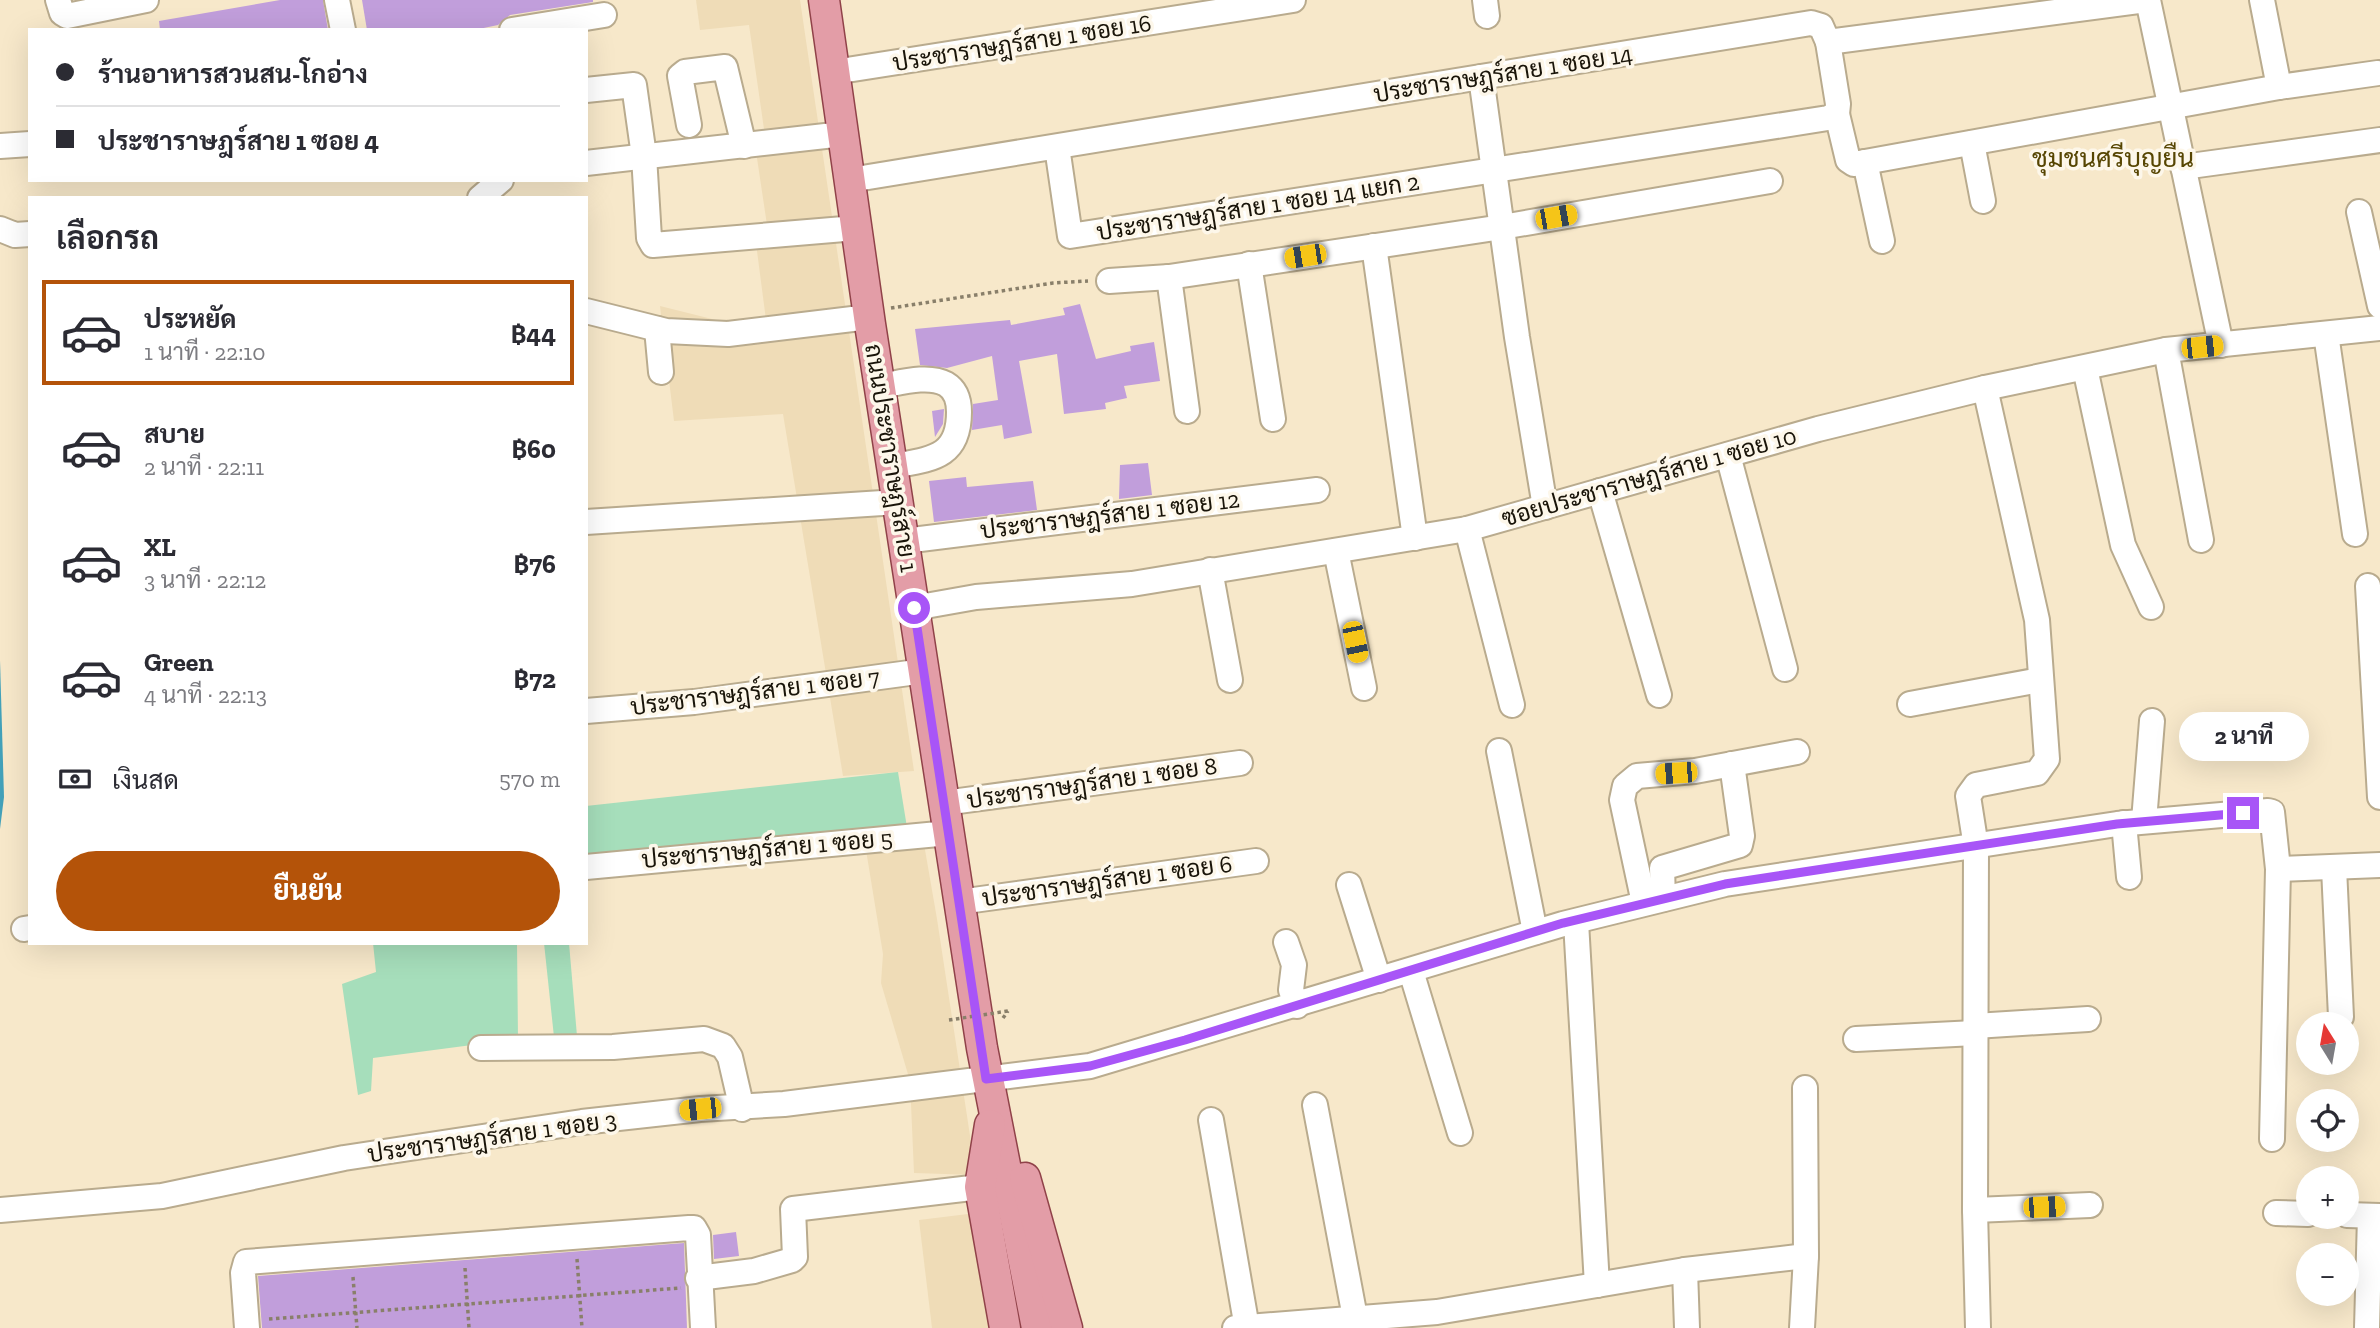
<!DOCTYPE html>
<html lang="th">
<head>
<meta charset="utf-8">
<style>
	:root { --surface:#fff; --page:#f2f2f3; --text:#2b2b33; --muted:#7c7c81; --line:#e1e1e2; --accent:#b45309 }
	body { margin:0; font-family:"Zilla Slab",Sarabun,serif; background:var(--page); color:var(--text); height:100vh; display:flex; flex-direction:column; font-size:26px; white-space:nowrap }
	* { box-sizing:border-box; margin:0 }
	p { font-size:23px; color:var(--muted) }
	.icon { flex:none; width:38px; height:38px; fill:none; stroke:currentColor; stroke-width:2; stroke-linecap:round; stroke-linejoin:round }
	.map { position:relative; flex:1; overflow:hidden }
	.details { position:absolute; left:28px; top:196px; width:560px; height:749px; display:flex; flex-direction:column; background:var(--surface); border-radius:0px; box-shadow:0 7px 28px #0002 }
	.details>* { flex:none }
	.top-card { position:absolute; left:28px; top:28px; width:560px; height:154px; border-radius:0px; box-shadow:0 7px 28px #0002; display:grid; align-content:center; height:154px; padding:0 28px; background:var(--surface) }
	.needle { width:46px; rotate:349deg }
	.fabs { position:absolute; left:2296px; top:1012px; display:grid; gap:14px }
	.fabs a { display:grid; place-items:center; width:63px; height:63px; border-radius:50%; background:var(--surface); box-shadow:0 7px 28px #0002; font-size:35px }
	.end { position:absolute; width:32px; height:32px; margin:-16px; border:9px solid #a855f7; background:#fff; box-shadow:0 0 0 4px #fff }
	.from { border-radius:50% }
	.bubble { position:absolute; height:49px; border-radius:24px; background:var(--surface); box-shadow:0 7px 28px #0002; font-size:23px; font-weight:700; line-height:49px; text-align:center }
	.car { position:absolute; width:21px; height:42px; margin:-21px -10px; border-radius:9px; box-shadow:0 0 5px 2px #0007; background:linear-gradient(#f5c518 24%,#345 0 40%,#f5c518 0 76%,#345 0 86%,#f5c518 0) }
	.top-card b { display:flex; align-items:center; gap:24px; height:66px; font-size:26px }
	.top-card b+b { border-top:2px solid var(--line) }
	.top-card i { width:18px; height:18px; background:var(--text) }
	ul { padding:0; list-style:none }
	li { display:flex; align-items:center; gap:21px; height:105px; margin:0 14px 10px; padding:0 14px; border:4px solid transparent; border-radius:0px }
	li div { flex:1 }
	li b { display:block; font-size:26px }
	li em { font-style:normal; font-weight:700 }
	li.on { border-color:var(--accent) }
	li>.icon { width:63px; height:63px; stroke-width:1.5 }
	h2 { padding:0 28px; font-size:32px; line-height:84px }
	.pay { display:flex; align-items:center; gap:18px; height:77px; padding:0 28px; font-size:26px }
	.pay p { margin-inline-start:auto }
	.action { display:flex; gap:14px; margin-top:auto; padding:14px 28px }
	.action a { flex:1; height:80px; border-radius:42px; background:var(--accent); color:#fff; font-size:28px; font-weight:700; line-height:80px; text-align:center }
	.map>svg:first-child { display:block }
</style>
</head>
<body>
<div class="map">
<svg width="2380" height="1328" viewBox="0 0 2380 1328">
	<rect width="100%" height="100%" fill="#f7e8ca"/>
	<g fill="#efdcb7">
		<path d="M696 0H800L914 771 843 776 783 414 674 421 660 306 724 322 766 320 754 228 767 225 754 138 765 136 749 25 700 30Z"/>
		<path d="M924 844 937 919 976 1175 914 1173 910 1081 881 983 883 954 866 850Z"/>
		<path d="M976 1213 1000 1328H932L919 1220Z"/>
	</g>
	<g fill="#a6debb">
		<path d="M898 772 910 846 586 875V806Z"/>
		<path d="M373 943H517L518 1039 373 1058 371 1091 358 1095 342 984 376 972Z"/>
		<path d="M544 943H569L577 1036 554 1037Z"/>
	</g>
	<path fill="#43a1b9" d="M0 660 4 797 0 829Z"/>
	<g fill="#c19edb">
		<path d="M280 0H323L328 30H160L159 21Z"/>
		<path d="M362 0H593V2L510 15 498 25 474 30H367Z"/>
		<path d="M1080 304 1096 359 1131 351 1130 346 1154 342 1160 381 1124 386 1127 398 1105 403 1106 409 1064 414 1057 354 1019 361 1032 433 1004 439 1002 425 972 430 973 404 998 400 992 356 947 368 920 365 915 329 1010 320 1011 325 1065 315 1063 308Z"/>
		<path d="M944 409 943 424 935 437 932 411Z"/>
		<path d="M1148 463 1152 495 1119 499 1120 465Z"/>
		<path d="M966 477 967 487 1033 481 1037 510 934 522 929 481Z"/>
		<path d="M736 1232 739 1256 714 1259 713 1235Z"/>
		<path d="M684 1243 687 1328H262L258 1276Z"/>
	</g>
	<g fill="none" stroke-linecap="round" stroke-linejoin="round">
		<g stroke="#b9ab8e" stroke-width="28">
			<g id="minor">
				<path d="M58 0 62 13 67 16 146 0"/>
				<path d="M337 0 343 30"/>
				<path d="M1485 0 1487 16"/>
				<path d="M2148 0 2221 345"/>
				<path d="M2262 0 2279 87"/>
				<path d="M512 30 604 15"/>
				<path d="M834 72 1293 0"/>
				<path d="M1481 77 1517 337 1545 507"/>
				<path d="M586 90 634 85 644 156 649 238 653 245 856 228"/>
				<path d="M1837 114 1848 160 1854 164 2279 87 2378 73"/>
				<path d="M689 125 680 76 685 72 725 67 744 146"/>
				<path d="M1972 143 1983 201"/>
				<path d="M0 146 30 144"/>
				<path d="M1057 147 1070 236 1828 118 1837 114 1838 104 1828 42"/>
				<path d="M1865 162 1882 241"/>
				<path d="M586 163 843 134"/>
				<path d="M2183 167 2380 140"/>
				<path d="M850 180 1811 23 1821 26 1828 42 2146 0"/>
				<path d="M480 198 501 180"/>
				<path d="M2359 212 2380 306"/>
				<path d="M0 229 15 235 30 234"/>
				<path d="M1374 246 1415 538"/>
				<path d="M1249 264 1273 419"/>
				<path d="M1169 277 1187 411"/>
				<path d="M1109 281 1169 277 1502 227 1770 181"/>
				<path d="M586 311 666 331 728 334 869 317"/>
				<path d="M657 329 661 372"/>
				<path d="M2326 334 2355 534"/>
				<path d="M2166 350 2201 540"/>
				<path d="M2085 368 2123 545 2151 607"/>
				<path d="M881 386C899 383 928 374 946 384 956 390 959 401 959 412 959 458 931 459 893 466"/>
				<path d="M1728 455 1785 669"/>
				<path d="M1600 491 1659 695"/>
				<path d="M586 522 898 502"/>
				<path d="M1467 529 1512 705"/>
				<path d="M904 541 1317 490"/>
				<path d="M1336 551 1364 688"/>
				<path d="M1210 570 1230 680"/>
				<path d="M2368 586 2380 797"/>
				<path d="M914 608 976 597 1132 584 1467 529 1818 429 1985 388 2166 350 2380 328"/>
				<path d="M1910 704 2040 680"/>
				<path d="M586 711 694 702 924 671"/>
				<path d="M1499 751 1535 932"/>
				<path d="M944 803 1240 763"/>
				<path d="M2144 821 2152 721"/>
				<path d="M2124 823 2129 877"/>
				<path d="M586 867 949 833"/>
				<path d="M2334 868 2341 1017"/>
				<path d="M2278 869 2380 865"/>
				<path d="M1349 885 1379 980"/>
				<path d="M1663 899 1662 868 1740 845 1742 836 1732 764"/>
				<path d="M959 902 1256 861"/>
				<path d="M1644 903 1622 800 1625 786 1637 776 1695 771 1797 752"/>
				<path d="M1576 922 1597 1285"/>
				<path d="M24 929 30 928"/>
				<path d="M1286 942 1294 965 1291 990 1297 1006"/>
				<path d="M1411 971 1460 1133"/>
				<path d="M1975 1026 2088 1019"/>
				<path d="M1856 1039 1975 1033"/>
				<path d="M481 1048 613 1047 704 1039 723 1046 730 1057 742 1109"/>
				<path d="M1315 1105 1357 1328"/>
				<path d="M1211 1120 1247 1328"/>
				<path d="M0 1210 162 1196 344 1158 582 1122 700 1109 784 1104 1090 1066 1563 924 1725 884 2117 824 2268 811 2272 812 2278 869 2272 1139"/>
				<path d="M1975 1210 2090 1205"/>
				<path d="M2276 1213 2308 1214"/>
				<path d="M2347 1215 2380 1216"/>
				<path d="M1685 1270 1687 1328"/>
				<path d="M698 1278 754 1271 792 1260 795 1257 793 1209 980 1187"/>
				<path d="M247 1328 243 1273 246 1262 689 1228H694L698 1235 703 1328"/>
				<path d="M1235 1328 1437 1312 1685 1270 1806 1256"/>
				<path d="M1802 1328 1806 1256 1805 1088"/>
				<path d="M1978 1328 1975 1210 1976 847 1968 796 1976 785 2037 773 2047 759 2037 620 1985 388"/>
				<path d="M2367 1328 2370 1216"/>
			</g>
		</g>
		<g stroke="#904249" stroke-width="33">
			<g id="major">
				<path d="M824 0 870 324 982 1048 1037 1328"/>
				<path d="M990 1125 980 1187 1005 1328"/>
				<path d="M1025 1178 1067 1328"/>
			</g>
		</g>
		<g stroke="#897f6a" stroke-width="3.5" stroke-dasharray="3.5 3.5" stroke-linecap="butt">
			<path d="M891 308 1053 283 1088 281"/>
			<path d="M1003 1018 1008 1011"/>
			<path d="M577 1259 582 1328"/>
			<path d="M465 1268 469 1328"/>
			<path d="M353 1277 357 1328"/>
			<path d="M269 1319 681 1288"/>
		</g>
		<use href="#minor" stroke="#fff" stroke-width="24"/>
		<use href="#major" stroke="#e39da7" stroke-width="30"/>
		<path stroke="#897f6a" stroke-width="3.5" stroke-dasharray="3.5 3.5" stroke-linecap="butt" d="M949 1020 1008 1011"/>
	</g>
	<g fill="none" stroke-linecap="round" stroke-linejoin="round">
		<path stroke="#a855f7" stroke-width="9" d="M914 608 986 1079 1090 1066 1185 1040 1563 923 1725 884 2117 824 2243 813"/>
	</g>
	<g text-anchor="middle" stroke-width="7" stroke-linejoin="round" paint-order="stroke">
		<g font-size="24" fill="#191409" stroke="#fdf7ea">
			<text transform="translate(1022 43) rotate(-9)" y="8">ประชาราษฎร์สาย 1 ซอย 16</text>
			<text transform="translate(1503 74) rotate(-9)" y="8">ประชาราษฎร์สาย 1 ซอย 14</text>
			<text transform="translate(1258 207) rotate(-9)" y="8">ประชาราษฎร์สาย 1 ซอย 14 แยก 2</text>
			<text transform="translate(891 458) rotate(81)" y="8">ถนนประชาราษฎร์สาย 1</text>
			<text transform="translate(1649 477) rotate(-16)" y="8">ซอยประชาราษฎร์สาย 1 ซอย 10</text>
			<text transform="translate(1110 515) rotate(-7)" y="8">ประชาราษฎร์สาย 1 ซอย 12</text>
			<text transform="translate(755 692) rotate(-7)" y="8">ประชาราษฎร์สาย 1 ซอย 7</text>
			<text transform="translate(1092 783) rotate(-8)" y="8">ประชาราษฎร์สาย 1 ซอย 8</text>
			<text transform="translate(767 849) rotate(-5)" y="8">ประชาราษฎร์สาย 1 ซอย 5</text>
			<text transform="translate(1107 881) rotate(-8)" y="8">ประชาราษฎร์สาย 1 ซอย 6</text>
			<text transform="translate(492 1137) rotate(-8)" y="8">ประชาราษฎร์สาย 1 ซอย 3</text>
		</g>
		<g font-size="26" fill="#564502" stroke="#fdf7ea">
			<text x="2113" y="167">ชุมชนศรีบุญยืน</text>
		</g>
	</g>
</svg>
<div class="fabs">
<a><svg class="needle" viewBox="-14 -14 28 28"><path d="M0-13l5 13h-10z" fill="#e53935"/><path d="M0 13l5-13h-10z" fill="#7c7c81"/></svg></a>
<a><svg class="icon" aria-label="locate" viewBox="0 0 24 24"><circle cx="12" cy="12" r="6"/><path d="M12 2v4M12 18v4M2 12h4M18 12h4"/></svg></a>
<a>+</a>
<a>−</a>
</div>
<i class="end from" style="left:914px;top:608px"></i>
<i class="end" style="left:2243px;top:813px"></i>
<div class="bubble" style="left:2179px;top:712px;width:130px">2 นาที</div>
<i class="car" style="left:1556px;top:217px;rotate:80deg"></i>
<i class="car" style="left:1305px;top:256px;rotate:261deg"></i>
<i class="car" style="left:2202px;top:347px;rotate:84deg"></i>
<i class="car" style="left:1355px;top:642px;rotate:168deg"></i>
<i class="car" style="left:1676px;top:773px;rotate:266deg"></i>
<i class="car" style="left:700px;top:1109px;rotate:264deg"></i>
<i class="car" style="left:2044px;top:1207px;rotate:88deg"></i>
<div class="top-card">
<b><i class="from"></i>ร้านอาหารสวนสน-โกอ่าง</b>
<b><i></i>ประชาราษฎร์สาย 1 ซอย 4</b>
</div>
<section class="details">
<h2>เลือกรถ</h2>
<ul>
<li class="on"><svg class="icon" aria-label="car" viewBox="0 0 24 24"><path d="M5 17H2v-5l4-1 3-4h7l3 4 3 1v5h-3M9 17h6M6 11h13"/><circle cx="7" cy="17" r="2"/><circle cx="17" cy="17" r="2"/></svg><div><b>ประหยัด</b><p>1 นาที · 22:10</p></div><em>฿44</em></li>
<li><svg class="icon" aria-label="car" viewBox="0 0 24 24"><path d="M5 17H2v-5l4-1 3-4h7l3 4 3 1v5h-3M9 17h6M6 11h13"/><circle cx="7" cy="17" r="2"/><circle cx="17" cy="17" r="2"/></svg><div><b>สบาย</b><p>2 นาที · 22:11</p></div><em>฿60</em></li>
<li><svg class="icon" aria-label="car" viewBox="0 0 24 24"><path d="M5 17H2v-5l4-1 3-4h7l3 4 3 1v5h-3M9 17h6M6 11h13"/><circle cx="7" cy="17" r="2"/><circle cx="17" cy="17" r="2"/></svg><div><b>XL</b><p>3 นาที · 22:12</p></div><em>฿76</em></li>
<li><svg class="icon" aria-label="car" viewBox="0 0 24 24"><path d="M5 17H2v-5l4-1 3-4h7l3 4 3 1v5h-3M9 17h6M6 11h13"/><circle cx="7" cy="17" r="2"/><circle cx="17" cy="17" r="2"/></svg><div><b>Green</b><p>4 นาที · 22:13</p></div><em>฿72</em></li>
</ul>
<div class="pay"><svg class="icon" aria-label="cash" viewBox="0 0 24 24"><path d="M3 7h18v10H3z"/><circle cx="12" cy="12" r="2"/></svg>เงินสด<p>570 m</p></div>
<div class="action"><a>ยืนยัน</a></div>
</section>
</div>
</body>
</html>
